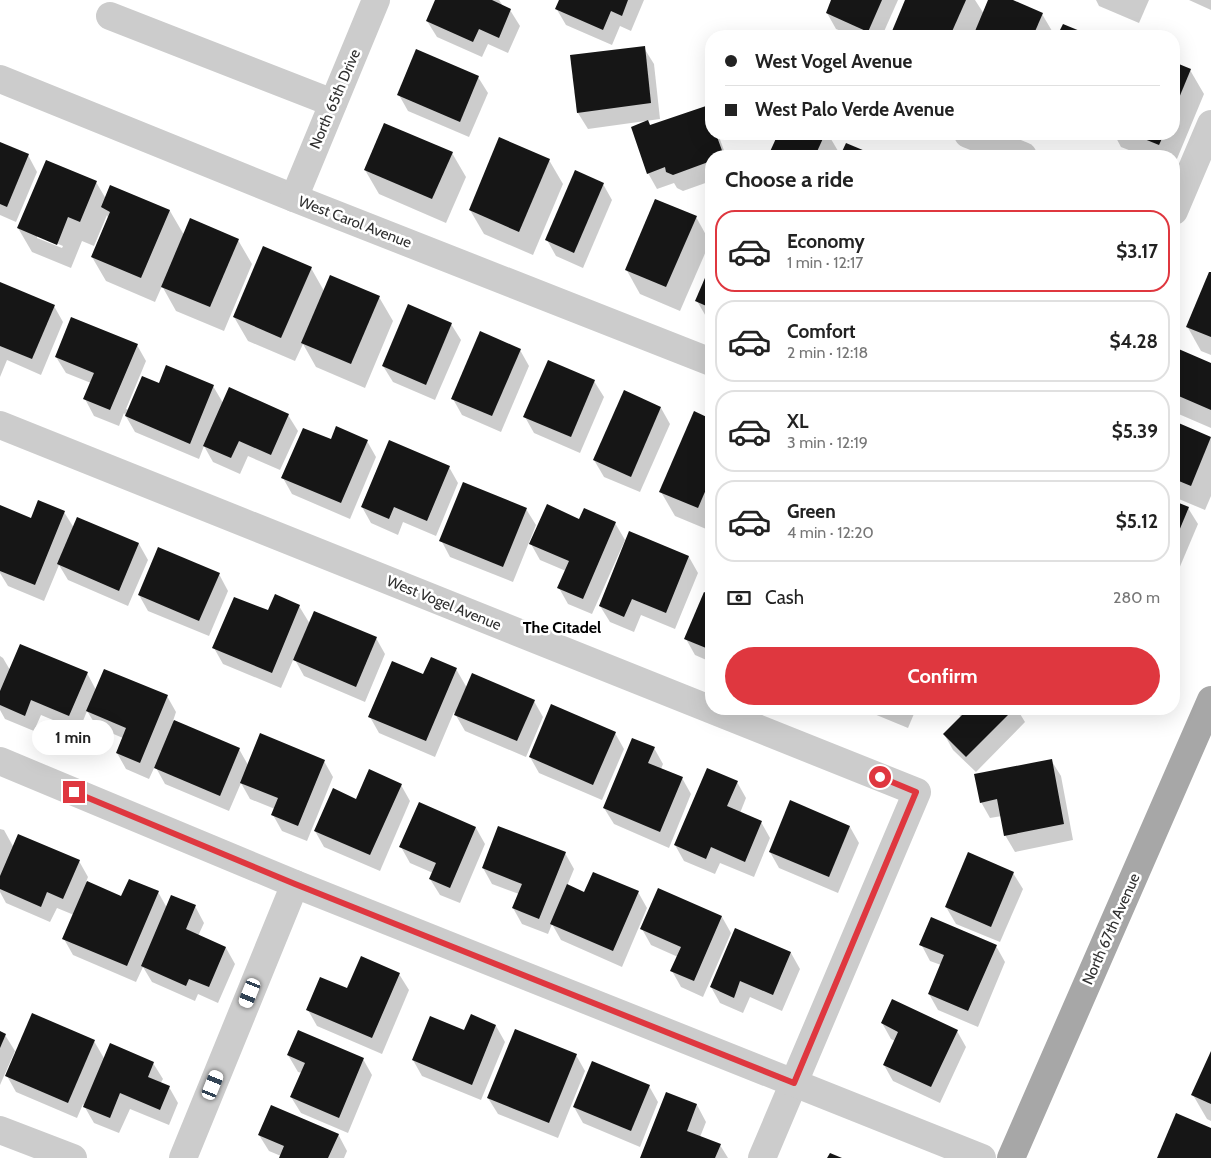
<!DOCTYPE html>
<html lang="en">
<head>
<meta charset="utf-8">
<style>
	:root { --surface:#fff; --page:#f6f6f6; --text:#222; --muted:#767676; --line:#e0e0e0; --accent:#df373f }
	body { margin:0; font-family:Cabin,sans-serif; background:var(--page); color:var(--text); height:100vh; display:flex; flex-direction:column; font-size:19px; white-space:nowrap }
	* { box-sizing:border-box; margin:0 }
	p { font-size:16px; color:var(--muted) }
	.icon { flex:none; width:28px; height:28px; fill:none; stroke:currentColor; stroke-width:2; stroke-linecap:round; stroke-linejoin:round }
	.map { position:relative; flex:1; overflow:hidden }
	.sheet { position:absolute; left:705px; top:150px; width:475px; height:565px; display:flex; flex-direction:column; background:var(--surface); border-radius:20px; box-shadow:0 5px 20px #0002 }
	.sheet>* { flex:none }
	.banner { position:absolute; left:705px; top:30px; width:475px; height:110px; border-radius:20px; box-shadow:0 5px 20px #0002; display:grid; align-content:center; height:110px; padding:0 20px; background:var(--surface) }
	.end { position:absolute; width:22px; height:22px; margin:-11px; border:6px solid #df373f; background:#fff; box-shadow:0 0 0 2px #fff }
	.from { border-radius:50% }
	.bubble { position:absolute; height:35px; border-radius:18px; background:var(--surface); box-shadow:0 5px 20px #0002; font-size:16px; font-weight:800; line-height:35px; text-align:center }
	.car { position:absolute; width:15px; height:30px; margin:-15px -8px; border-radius:6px; box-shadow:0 0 4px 1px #0007; background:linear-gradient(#fff 24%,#345 0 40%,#fff 0 76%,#345 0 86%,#fff 0) }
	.banner b { display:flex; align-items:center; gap:18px; height:48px; font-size:19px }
	.banner b+b { border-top:1px solid var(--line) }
	.banner i { width:12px; height:12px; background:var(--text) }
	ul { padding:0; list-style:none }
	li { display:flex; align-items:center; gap:15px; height:82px; margin:0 10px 8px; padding:0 10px; border:2px solid var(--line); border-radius:20px }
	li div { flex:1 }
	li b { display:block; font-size:19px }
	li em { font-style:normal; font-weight:800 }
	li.on { border-color:var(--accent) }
	li>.icon { width:45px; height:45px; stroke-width:1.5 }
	h2 { padding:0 20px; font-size:22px; line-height:60px }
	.pay { display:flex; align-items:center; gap:12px; height:55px; padding:0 20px; font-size:19px }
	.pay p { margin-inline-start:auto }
	.primary-button { display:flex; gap:10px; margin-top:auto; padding:10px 20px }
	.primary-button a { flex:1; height:58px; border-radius:30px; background:var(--accent); color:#fff; font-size:20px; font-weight:800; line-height:58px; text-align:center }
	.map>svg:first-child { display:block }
</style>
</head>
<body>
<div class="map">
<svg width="1211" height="1158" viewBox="0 0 1211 1158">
	<rect width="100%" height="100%" fill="#fff"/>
	<g fill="#0003" fill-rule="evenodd">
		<path d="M436 0H499L503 6 510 10 520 26 508 53 488 44 482 57 437 37 427 21Z"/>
		<path d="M560 0H644L631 31 620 26 612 45 566 25 556 8Z"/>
		<path d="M833 0H898L882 36H853L836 29 827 13Z"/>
		<path d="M907 0H975L984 14 990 0H1010L1042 14 1055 36H891Z"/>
		<path d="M1096 0H1149L1139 23 1099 6Z"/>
		<path d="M1189 0H1211V10Z"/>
		<path d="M644 48 654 64 660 119 588 129 578 113Z"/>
		<path d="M1174 63 1190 70 1204 94 1174 166V156H1144L1121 147 1114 134H1174Z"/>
		<path d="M478 77 488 93 469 137 408 111 399 95Z"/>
		<path d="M705 107 711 118V134H718L726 156H711V181L683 191 677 188 674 183 657 189 648 173 650 126Z"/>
		<path d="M779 134H828L841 156H770Z"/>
		<path d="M1088 134H1099L1098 138Z"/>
		<path d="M0 144 28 155 37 172 16 222 0 215Z"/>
		<path d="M452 153 466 177 446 223 379 194 365 170Z"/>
		<path d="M549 160 563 184 533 255 484 234 470 210Z"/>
		<path d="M96 182 106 199 111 186 170 211 184 235 238 240 252 264 224 331 176 311 162 286 155 302 106 281 92 257 108 218 107 215 94 246 82 241 71 268 32 252 18 228ZM37 235 63 246 62 248 37 238Z"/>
		<path d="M603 184 612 200 583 268 556 256 547 240Z"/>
		<path d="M696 217 710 242 680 311 640 294 626 269Z"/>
		<path d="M711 267V325L697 301Z"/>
		<path d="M311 268 324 291 379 297 393 321 365 388 316 367 303 344 295 361 248 341 234 317Z"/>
		<path d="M1211 274V355L1201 351 1187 326Z"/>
		<path d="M0 284 54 306 63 322 41 375 7 360 0 377Z"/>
		<path d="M451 324 461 340 435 400 393 382 383 366Z"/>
		<path d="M137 345 146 361 126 409 129 410 159 385 213 386 223 403 288 415 298 431 280 470 248 456 240 474 213 462 204 446 199 459 135 432 124 413 119 426 94 416 85 399 91 383 66 373 56 357Z"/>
		<path d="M1175 349 1211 365V428L1174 412Z"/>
		<path d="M520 350 529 366 501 432 462 415 453 399Z"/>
		<path d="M594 381 604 397 580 453 534 433 525 417Z"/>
		<path d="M661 408 670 424 640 492 604 477 594 460Z"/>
		<path d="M694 413 711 420V531L675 516 661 492Z"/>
		<path d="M1174 422 1211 438V496L1205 510 1174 497Z"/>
		<path d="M367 441 376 457 350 519 292 494 283 478Z"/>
		<path d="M449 467 458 483 436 536 403 522 398 535 371 523 362 507Z"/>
		<path d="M1174 502 1188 508 1198 524 1176 576 1174 575Z"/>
		<path d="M0 507 31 519 64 512 74 528 139 544 148 560 128 606 68 580 59 565 44 601 8 586 0 573Z"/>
		<path d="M526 509 536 525 513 582 450 557 441 540Z"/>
		<path d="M580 520 615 523 625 540 592 614 568 604 559 588 566 571 540 560 531 544Z"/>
		<path d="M630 533 689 557 698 573 675 629 641 615 634 632 610 622 600 606Z"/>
		<path d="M219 574 228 591 209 636 148 611 139 595Z"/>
		<path d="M705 594 711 597V662L695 655 686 639Z"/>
		<path d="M299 606 310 624 376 638 385 654 365 702 304 676 294 658 281 688 223 664 214 648 268 612Z"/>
		<path d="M0 656 3 658 10 670 87 673 96 690 167 696 176 712 173 721 239 749 248 765 324 761 333 777 307 841 282 831 273 815 275 809 250 799 241 783 229 811 165 784 155 766 149 779 126 769 117 753 123 738 97 727 87 711 79 731 41 715 34 731 5 719 0 710Z"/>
		<path d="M431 659 456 669 467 688 534 701 543 717 526 757 465 731 454 712 435 757 379 733 370 717 424 676Z"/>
		<path d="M862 709H916L908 728Z"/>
		<path d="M954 709H1017L1025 722 976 772 953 750 944 734 961 717Z"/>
		<path d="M615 733 624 749 602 800 539 773 530 757Z"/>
		<path d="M654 748 663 764 661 769 682 778 691 794 669 848 614 824 604 808Z"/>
		<path d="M1051 760 1061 776 1073 840 1015 852 1005 835 1002 816 990 818 981 802Z"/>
		<path d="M737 782 746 798 740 813 761 822 770 838 754 877 720 863 715 874 684 861 675 845Z"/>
		<path d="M401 785 410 801 380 871 324 847 315 831 357 800Z"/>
		<path d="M850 827 859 843 838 893 779 868 770 852Z"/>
		<path d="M476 828 485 844 460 903 440 895 430 879 433 873 410 863 401 847Z"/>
		<path d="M0 829 4 830 14 848 79 861 88 877 86 882 122 898 158 892 167 908 195 906 204 923 198 936 226 948 235 964 218 1003 198 994 195 1001 152 982 143 967 136 982 73 955 64 939 74 915 57 908 50 922 6 903 0 892Z"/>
		<path d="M565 853 574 869 567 886 585 894 638 892 647 908 622 967 561 940 552 924 548 934 522 924 513 908 519 894 492 884 483 868Z"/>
		<path d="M1013 873 1023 889 1000 942 956 924 946 907Z"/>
		<path d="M722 917 731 933 703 997 681 987 672 971 678 957 651 945 642 929Z"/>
		<path d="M921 944 996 946 1005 962 978 1027 938 1010 929 994 941 965 930 961Z"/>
		<path d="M791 953 800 969 782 1011 750 997 743 1013 720 1003 711 987Z"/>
		<path d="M399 974 409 990 382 1054 317 1026 308 1010 348 990Z"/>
		<path d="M882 1023 957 1031 966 1047 940 1103 893 1081 884 1065 895 1041 891 1039Z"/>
		<path d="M496 1026 505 1042 481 1100 422 1076 413 1060 465 1032Z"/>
		<path d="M0 1033 5 1035 15 1051 0 1085Z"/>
		<path d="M94 1041 105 1060 153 1063 163 1079 160 1084 169 1087 178 1103 169 1125 130 1109 119 1133 94 1123 83 1104 77 1118 16 1092 7 1076Z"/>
		<path d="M1211 1054V1121L1207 1119 1193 1095Z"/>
		<path d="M288 1055 363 1059 372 1075 348 1133 301 1113 291 1097 302 1073 298 1072Z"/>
		<path d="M576 1055 585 1071 558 1138 498 1114 488 1098Z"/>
		<path d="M649 1086 658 1102 640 1147 583 1123 574 1107Z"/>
		<path d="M667 1093 697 1105 706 1122 700 1137 720 1145 728 1158H641Z"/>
		<path d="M338 1134 347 1151 344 1158H280L281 1156 269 1151 259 1135Z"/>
	</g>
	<g fill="#161616">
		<path d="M435 0H492L511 9 499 38 479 29 473 42 426 21Z"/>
		<path d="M559 0H628L622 16 611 11 603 30 555 9Z"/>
		<path d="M831 0H882L868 32 826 13Z"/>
		<path d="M905 0H966L950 36H890Z"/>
		<path d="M988 0H1013L1043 13 1033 36H973Z"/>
		<path d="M1063 24 1092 36H1057Z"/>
		<path d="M645 46 651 103 577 113 570 55Z"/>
		<path d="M416 49 479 76 460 122 397 95Z"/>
		<path d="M1174 62 1191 69 1174 110Z"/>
		<path d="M706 106 711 121V134H716L724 156H711V161L673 175 666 172 665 167 647 174 631 127 648 120 650 125Z"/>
		<path d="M384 123 453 152 432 199 364 170Z"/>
		<path d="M778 134H825L815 156H768Z"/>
		<path d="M1132 134H1164L1159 145Z"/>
		<path d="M499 137 550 159 519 232 469 210Z"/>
		<path d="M0 142 29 154 7 207 0 204Z"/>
		<path d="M846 143 877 156H840Z"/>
		<path d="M46 160 97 181 80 222 68 217 57 245 17 228Z"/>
		<path d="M575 170 604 183 574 253 545 240Z"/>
		<path d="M110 185 170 210 141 278 91 257 110 212 101 207Z"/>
		<path d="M655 199 697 216 666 287 625 270Z"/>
		<path d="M190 218 239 239 210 307 161 287Z"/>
		<path d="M263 246 312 267 281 338 233 317Z"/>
		<path d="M711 264V308L695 301Z"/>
		<path d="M1209 272H1211V337L1186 327Z"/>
		<path d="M330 275 380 296 351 364 301 343Z"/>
		<path d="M0 282 55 305 32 359 0 346Z"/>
		<path d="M408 304 452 323 426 385 382 366Z"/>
		<path d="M71 317 138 344 110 410 83 399 94 373 55 357Z"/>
		<path d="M480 331 521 349 492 416 451 399Z"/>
		<path d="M1174 347 1211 363V410L1174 394Z"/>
		<path d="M548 360 595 380 571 437 523 417Z"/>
		<path d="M166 365 214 385 190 444 125 416 142 376 159 383Z"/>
		<path d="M229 387 289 414 271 455 239 441 231 458 203 446Z"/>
		<path d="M624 390 661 407 631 477 593 460Z"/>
		<path d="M694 411 711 419V478L698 508 659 492Z"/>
		<path d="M1174 421 1211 437 1191 486 1174 479Z"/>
		<path d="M336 426 368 440 341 503 281 478 303 428 331 439Z"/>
		<path d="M389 440 450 466 427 521 394 507 389 519 361 507Z"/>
		<path d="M463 482 527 508 503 567 439 541Z"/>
		<path d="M38 500 65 511 35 585 0 571V505L31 518Z"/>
		<path d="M1174 501 1189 507 1174 543Z"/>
		<path d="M547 504 579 519 584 508 616 522 583 599 557 588 569 561 529 544Z"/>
		<path d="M77 517 139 543 119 591 57 564Z"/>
		<path d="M629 531 689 556 666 613 632 599 624 617 599 606Z"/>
		<path d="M158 547 220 573 199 621 138 595Z"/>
		<path d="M704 592 711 595V650L684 639Z"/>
		<path d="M275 594 300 605 272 673 212 648 234 597 268 610Z"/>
		<path d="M314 611 377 637 356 687 293 660Z"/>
		<path d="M20 644 88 672 69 716 31 700 25 716 0 705V691Z"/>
		<path d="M431 657 457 668 426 741 368 717 392 661 423 674Z"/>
		<path d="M104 669 168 695 140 763 116 753 126 728 86 711Z"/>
		<path d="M472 673 535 700 517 741 454 715Z"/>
		<path d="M551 704 616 732 593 785 529 757Z"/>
		<path d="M958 709H1014L966 757 943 734 963 714Z"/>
		<path d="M174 720 240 748 220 796 154 768Z"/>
		<path d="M260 733 325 760 298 826 271 815 278 798 240 783Z"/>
		<path d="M632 738 655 747 648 763 683 777 660 832 603 808Z"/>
		<path d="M1052 759 1064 824 1004 836 997 799 980 803 974 774Z"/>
		<path d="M707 768 738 781 727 806 762 821 745 862 711 847 706 859 674 845Z"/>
		<path d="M369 769 402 784 370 855 314 831 333 788 356 799Z"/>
		<path d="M790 800 850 826 829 877 769 852Z"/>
		<path d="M419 802 476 827 450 888 429 879 436 863 399 847Z"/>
		<path d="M498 826 566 852 539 919 512 908 522 884 482 868Z"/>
		<path d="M18 834 80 860 63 899 47 892 41 907 0 889V876Z"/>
		<path d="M968 852 1014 872 991 927 945 907Z"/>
		<path d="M593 872 639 891 613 951 550 924 567 884 584 892Z"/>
		<path d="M129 879 159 891 127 966 62 939 87 881 121 896Z"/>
		<path d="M658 888 722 916 694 981 670 971 681 947 640 929Z"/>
		<path d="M171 895 196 905 186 929 226 947 209 987 189 979 186 986 141 966Z"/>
		<path d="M931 917 997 945 968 1011 928 994 944 955 919 945Z"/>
		<path d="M735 928 791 952 773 995 740 981 734 998 710 987Z"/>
		<path d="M361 956 400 973 372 1038 306 1010 320 977 347 988Z"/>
		<path d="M892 999 958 1030 931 1087 883 1065 898 1032 881 1023Z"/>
		<path d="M32 1013 95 1040 68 1103 5 1076Z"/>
		<path d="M471 1014 496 1025 472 1085 412 1060 430 1016 464 1030Z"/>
		<path d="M515 1029 577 1054 549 1123 487 1098Z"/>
		<path d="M298 1030 364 1058 339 1118 290 1097 305 1063 287 1055Z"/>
		<path d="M0 1031 6 1034 0 1048Z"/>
		<path d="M110 1043 154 1062 148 1077 170 1086 160 1110 120 1093 110 1118 83 1107Z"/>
		<path d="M1211 1051V1104L1191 1095Z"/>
		<path d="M592 1061 650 1085 631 1131 573 1107Z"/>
		<path d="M666 1092 697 1104 687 1131 721 1144 715 1158H640Z"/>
		<path d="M271 1105 339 1134 328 1158H279L284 1146 258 1135Z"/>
		<path d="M1176 1113 1211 1128V1158H1157Z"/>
		<path d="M830 1153 842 1158H827Z"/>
	</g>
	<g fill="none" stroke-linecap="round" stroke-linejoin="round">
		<g stroke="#ccc" stroke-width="28">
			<path d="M110 16 333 103"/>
			<path d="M0 79 294 198 711 362"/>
			<path d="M968 134 1023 156"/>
			<path d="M294 198 376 0"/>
			<path d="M1174 211 1211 124"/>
			<path d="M0 425 917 792 762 1158"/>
			<path d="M0 761 295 884 982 1158"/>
			<path d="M0 1130 73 1158"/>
			<path d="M183 1158 295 884"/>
		</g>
		<path stroke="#a7a7a7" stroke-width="28" d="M1011 1158 1211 700"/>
	</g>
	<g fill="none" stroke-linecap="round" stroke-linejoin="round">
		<path stroke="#df373f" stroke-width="6" d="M74 792 295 884 794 1083 916 792 880 777"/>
	</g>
	<g text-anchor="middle" stroke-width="5" stroke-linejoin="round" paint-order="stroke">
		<g font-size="15" fill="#2f2f2f" stroke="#fff">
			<text transform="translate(335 99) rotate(-67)" y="5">North 65th Drive</text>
			<text transform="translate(355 222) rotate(21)" y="5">West Carol Avenue</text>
			<text transform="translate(444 603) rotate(22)" y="5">West Vogel Avenue</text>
			<text transform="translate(1111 929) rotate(-66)" y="5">North 67th Avenue</text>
		</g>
		<g font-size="16" font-weight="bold" fill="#000" stroke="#fff">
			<text x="562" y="633">The Citadel</text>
		</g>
	</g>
</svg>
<i class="end from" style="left:880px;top:777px"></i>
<i class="end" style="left:74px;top:792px"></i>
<div class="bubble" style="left:32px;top:720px;width:82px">1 min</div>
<i class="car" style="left:250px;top:993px;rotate:202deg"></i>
<i class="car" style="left:213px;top:1085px;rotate:22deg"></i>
<div class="banner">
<b><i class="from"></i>West Vogel Avenue</b>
<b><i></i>West Palo Verde Avenue</b>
</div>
<section class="sheet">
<h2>Choose a ride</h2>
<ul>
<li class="on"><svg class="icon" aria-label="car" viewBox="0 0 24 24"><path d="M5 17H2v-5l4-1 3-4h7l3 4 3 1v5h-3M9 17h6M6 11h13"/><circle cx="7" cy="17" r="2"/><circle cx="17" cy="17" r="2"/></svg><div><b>Economy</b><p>1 min · 12:17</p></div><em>$3.17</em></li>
<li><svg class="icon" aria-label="car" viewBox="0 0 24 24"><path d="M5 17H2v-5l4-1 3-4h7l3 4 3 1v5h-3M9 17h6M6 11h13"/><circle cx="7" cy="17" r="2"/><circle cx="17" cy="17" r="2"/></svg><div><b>Comfort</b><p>2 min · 12:18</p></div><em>$4.28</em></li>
<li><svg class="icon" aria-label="car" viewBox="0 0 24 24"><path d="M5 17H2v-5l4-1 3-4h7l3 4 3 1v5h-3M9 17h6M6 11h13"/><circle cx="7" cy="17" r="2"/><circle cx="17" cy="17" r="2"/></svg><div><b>XL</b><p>3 min · 12:19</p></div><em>$5.39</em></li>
<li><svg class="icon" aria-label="car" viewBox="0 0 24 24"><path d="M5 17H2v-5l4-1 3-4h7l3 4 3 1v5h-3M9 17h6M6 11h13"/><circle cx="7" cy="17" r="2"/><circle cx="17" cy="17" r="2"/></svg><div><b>Green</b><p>4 min · 12:20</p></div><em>$5.12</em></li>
</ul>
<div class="pay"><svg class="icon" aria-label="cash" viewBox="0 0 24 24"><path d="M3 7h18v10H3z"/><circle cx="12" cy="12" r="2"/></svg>Cash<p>280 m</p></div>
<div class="primary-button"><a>Confirm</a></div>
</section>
</div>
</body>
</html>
